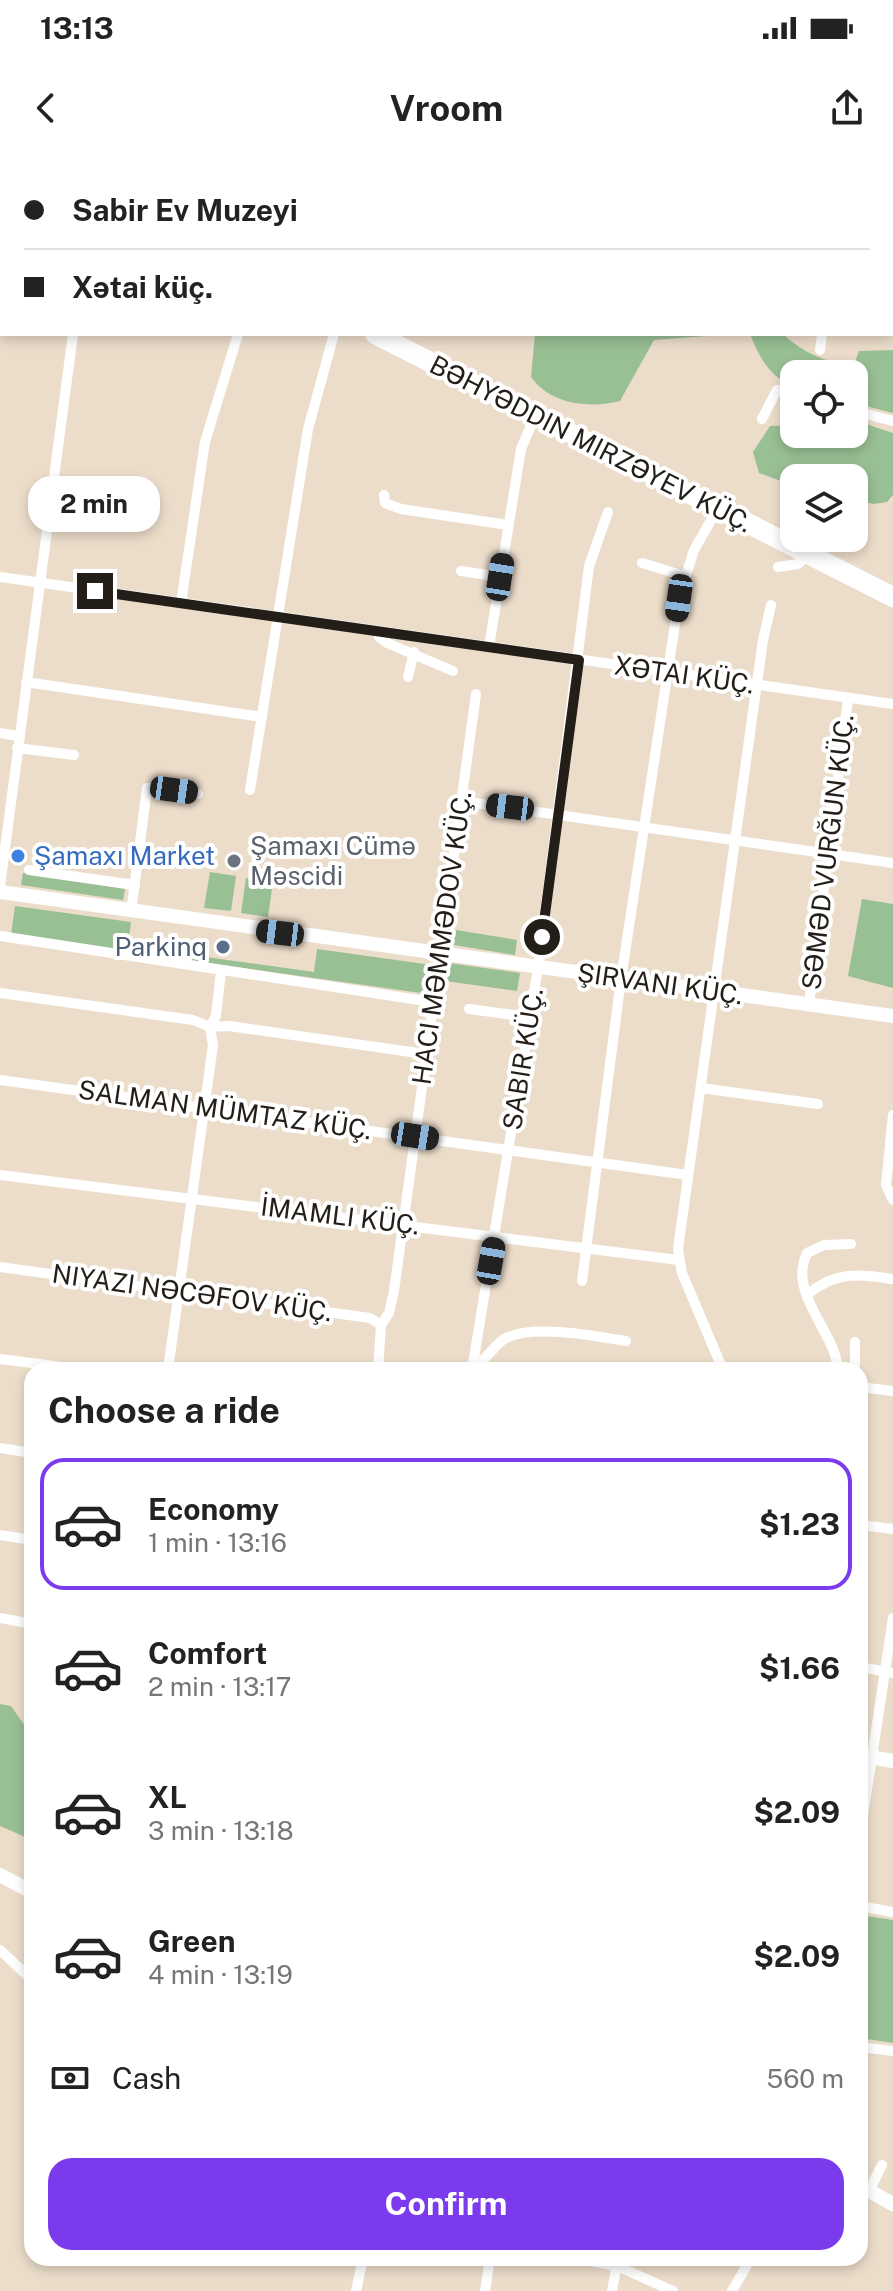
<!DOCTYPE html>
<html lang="en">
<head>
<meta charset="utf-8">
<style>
	:root { --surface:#fff; --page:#f6f6f6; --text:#222; --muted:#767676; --line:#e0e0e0; --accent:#7c3aed }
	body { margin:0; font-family:"Public Sans",sans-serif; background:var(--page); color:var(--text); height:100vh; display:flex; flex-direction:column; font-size:30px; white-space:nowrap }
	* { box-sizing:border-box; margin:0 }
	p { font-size:26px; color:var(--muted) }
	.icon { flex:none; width:44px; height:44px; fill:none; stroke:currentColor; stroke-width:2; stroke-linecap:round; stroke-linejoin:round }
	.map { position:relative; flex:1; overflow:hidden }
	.sheet { position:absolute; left:24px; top:1202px; width:844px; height:904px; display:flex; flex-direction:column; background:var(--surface); border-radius:24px; box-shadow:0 4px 12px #0003 }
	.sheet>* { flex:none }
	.hud { position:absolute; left:0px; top:0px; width:894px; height:176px; box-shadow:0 4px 12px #0003; display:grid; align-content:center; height:176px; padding:0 24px; background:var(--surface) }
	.controls { position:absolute; left:780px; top:200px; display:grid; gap:16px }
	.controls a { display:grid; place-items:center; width:88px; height:88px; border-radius:16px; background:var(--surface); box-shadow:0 4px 12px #0003; font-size:40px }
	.end { position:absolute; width:36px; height:36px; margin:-18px; border:10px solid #231e18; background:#fff; box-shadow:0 0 0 4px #fff }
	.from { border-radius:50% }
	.bubble { position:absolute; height:56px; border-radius:24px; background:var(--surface); box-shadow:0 4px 12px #0003; font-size:26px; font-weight:700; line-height:56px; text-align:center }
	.car { position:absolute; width:24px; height:48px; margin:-24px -12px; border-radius:10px; box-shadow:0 0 6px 2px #0007; background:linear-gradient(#222 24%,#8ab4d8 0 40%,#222 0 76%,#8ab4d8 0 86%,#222 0) }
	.hud b { display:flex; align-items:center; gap:28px; height:76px; font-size:30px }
	.hud b+b { border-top:2px solid var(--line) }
	.hud i { width:20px; height:20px; background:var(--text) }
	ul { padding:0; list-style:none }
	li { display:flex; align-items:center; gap:24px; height:132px; margin:0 16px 12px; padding:0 8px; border:4px solid transparent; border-radius:24px }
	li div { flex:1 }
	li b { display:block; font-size:30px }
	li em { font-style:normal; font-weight:700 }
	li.on { border-color:var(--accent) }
	li>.icon { width:72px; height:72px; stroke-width:1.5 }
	h2 { padding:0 24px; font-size:36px; line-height:96px }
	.pay { display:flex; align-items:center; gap:20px; height:88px; padding:0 24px; font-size:30px }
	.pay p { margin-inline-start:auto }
	.cta { display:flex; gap:16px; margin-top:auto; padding:16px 24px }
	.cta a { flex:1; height:92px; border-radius:24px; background:var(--accent); color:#fff; font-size:32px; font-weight:700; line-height:92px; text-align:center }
	.status { display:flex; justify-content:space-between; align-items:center; height:56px; padding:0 40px; background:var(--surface); direction:ltr }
	.status svg { height:22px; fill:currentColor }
	header { display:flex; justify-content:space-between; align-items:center; height:104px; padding:0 24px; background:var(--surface); font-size:36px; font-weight:700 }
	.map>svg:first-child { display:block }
</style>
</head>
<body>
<div class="status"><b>13:13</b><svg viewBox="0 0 49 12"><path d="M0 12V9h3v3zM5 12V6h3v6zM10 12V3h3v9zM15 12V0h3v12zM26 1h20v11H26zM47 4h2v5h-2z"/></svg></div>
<header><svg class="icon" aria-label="back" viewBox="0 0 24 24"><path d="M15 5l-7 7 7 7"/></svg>Vroom<svg class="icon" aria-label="share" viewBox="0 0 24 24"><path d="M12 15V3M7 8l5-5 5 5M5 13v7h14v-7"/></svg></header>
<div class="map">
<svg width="893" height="2131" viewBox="0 0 893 2131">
	<rect width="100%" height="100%" fill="#ecddcb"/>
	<g fill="#99bf94">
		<path d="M276 0H472L470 2Z"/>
		<path d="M480 0H718V2H481Z"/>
		<path d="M535 174H732L654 180 620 241C589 249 550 244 531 217Z"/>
		<path d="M750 174H783C803 193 826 202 853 207L859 191 893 190V253L854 243V214H794V227C769 216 760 199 750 174Z"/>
		<path d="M854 260 893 273V335L887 342 874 344 854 340V318H794V326L759 313 753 292 770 266 794 265V274H854Z"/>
		<path d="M210 712 236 716 231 751 204 748Z"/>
		<path d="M23 713 125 729 123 740 21 725Z"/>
		<path d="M246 718 273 722 268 757 241 753Z"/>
		<path d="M862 739 893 744V828L848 816Z"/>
		<path d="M15 746 131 762 128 786 314 812 317 789 432 805 428 834 11 775Z"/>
		<path d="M450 769 517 780 515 795 448 784Z"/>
		<path d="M448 803 520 813 517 831 445 821Z"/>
		<path d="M0 1544 11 1546 32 1576V1680L0 1666Z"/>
		<path d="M860 1755 893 1760V1883L860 1878Z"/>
	</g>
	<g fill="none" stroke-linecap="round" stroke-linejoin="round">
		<g stroke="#fff" stroke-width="10">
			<path d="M834 2V0"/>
			<path d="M892 127H893"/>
			<path d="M0 166 2 157"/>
			<path d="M820 190 822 174"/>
			<path d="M854 251 893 261"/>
			<path d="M762 259 777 230 794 233"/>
			<path d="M384 335 385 343 401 349 508 365"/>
			<path d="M642 403 685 416"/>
			<path d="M778 407 798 404 809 395"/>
			<path d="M461 411 500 417"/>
			<path d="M0 417 893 544"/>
			<path d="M181 443 205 282 238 174"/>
			<path d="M379 472V477L387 483 453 511"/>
			<path d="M489 487 521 289 535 256"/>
			<path d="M408 517 414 492"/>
			<path d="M26 522 262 557"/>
			<path d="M0 573 18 576"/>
			<path d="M17 588 74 595"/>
			<path d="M250 630 308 269 334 174"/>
			<path d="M461 641 893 703"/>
			<path d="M29 710 135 725"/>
			<path d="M0 726 73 174"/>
			<path d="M131 752 147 628 198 634"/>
			<path d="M0 776 432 842"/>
			<path d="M0 833 193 860 210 867 229 866 425 894"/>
			<path d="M809 844 848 539"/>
			<path d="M469 849 529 857"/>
			<path d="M210 867 216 856 221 811"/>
			<path d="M0 920 688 1015"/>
			<path d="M701 928 818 944"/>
			<path d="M0 1015 679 1100"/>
			<path d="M893 1040 886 1025 893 955"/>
			<path d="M0 1107 370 1158 381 1165"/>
			<path d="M582 1121 621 819 679 438 694 390 718 348"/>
			<path d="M808 1134C834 1112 859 1113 892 1119"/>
			<path d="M0 1199 85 1210"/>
			<path d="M473 1207C487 1201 493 1185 506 1178 533 1164 597 1176 626 1181"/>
			<path d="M168 1210 213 885 210 867"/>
			<path d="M378 1210 381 1165 389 1153 394 1131 476 534"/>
			<path d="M472 1210 538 808 589 406 608 352"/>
			<path d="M723 1210 682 1113 678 1089 763 480 771 445"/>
			<path d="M838 1210C836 1172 787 1134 807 1093L824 1085 851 1084"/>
			<path d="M855 1210V1182"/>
			<path d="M860 1227 893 1231"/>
			<path d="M0 1288 32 1293"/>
			<path d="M860 1365 893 1369"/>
			<path d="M0 1375 32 1380"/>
			<path d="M0 1458 32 1464"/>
			<path d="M860 1507 893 1513"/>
			<path d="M860 1676 893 1458"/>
			<path d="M860 1746 893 1752"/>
			<path d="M0 1790 32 1820"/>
			<path d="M860 1887 893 1891"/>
			<path d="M869 2031 882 2005"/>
			<path d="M573 2098 617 2106 673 2131"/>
			<path d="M356 2131 363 2098"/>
			<path d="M485 2131 490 2098"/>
			<path d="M612 2131 618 2098"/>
			<path d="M732 2131 751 2098"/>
		</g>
		<g stroke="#fff" stroke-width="14">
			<path d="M0 732 893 856"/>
			<path d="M860 1595 893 1601"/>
			<path d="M0 1715 32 1732"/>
			<path d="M860 2026 893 2044"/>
		</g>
		<g stroke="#fff" stroke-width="20">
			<path d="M42 0 46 2"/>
			<path d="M375 174 893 437"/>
		</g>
	</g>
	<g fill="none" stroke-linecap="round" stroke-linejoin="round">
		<path stroke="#231e18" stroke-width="10" d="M95 431 579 500 542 777"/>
	</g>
	<circle fill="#3f7fe0" stroke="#fff" stroke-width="3" cx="18" cy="696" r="8"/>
	<circle fill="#6b7280" stroke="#fff" stroke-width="3" cx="234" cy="701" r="8"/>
	<circle fill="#5c6f8a" stroke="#fff" stroke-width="3" cx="223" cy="787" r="8"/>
	<g text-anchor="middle" stroke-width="8" stroke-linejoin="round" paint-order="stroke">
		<g font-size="26" fill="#231e18" stroke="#fff">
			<text transform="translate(591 284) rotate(27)" y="9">BƏHYƏDDIN MIRZƏYEV KÜÇ.</text>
			<text transform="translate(684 515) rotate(8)" y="9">XƏTAI KÜÇ.</text>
			<text transform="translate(828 692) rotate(-83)" y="9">SƏMƏD VURĞUN KÜÇ.</text>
			<text transform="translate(442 778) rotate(-82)" y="9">HACI MƏMMƏDOV KÜÇ.</text>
			<text transform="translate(660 824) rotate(8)" y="9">ŞIRVANI KÜÇ.</text>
			<text transform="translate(523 899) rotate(-81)" y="9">SABIR KÜÇ.</text>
			<text transform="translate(225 950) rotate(8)" y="9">SALMAN MÜMTAZ KÜÇ.</text>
			<text transform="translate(340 1056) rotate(7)" y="9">İMAMLI KÜÇ.</text>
			<text transform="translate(192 1133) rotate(8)" y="9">NIYAZI NƏCƏFOV KÜÇ.</text>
		</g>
		<g font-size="26" fill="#5b616d" stroke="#fff" text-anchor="start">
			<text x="250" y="695">Şamaxı Cümə<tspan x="250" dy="30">Məscidi</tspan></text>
		</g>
		<g font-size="26" fill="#366cbe" stroke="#fff" text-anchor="start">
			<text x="34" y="705">Şamaxı Market</text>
		</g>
		<g font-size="26" fill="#4e5e75" stroke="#fff" text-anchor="end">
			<text x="207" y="796">Parkinq</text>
		</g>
	</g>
</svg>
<div class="controls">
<a><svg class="icon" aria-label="locate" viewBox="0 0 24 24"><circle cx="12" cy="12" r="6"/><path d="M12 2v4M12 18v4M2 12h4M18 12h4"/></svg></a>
<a><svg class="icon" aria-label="layers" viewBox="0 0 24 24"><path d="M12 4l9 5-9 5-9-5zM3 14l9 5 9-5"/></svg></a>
</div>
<i class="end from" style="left:542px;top:777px"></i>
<i class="end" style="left:95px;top:431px"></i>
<div class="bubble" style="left:28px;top:316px;width:132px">2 min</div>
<i class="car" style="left:500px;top:417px;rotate:9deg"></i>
<i class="car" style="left:679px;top:438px;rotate:188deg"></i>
<i class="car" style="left:174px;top:630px;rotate:98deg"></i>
<i class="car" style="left:510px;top:647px;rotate:277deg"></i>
<i class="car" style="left:280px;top:773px;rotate:277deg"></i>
<i class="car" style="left:415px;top:976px;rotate:99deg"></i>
<i class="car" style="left:491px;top:1101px;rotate:10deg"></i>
<div class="hud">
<b><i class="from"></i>Sabir Ev Muzeyi</b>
<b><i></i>Xətai küç.</b>
</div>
<section class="sheet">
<h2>Choose a ride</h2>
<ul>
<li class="on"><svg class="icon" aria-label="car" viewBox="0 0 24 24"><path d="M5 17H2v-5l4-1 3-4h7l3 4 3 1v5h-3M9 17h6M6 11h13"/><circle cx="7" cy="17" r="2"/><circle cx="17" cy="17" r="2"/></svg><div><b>Economy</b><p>1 min · 13:16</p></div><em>$1.23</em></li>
<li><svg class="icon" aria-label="car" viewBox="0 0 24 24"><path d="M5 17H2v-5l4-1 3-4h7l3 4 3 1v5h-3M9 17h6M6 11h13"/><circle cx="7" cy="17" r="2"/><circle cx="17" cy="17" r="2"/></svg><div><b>Comfort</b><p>2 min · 13:17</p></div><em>$1.66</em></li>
<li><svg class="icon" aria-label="car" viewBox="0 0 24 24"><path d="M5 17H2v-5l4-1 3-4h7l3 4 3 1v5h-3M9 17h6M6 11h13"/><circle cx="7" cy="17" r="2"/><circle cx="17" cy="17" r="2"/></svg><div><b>XL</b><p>3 min · 13:18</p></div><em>$2.09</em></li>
<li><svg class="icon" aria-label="car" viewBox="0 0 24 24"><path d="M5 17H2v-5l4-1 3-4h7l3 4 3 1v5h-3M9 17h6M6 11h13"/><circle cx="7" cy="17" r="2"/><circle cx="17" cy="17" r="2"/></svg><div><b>Green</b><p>4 min · 13:19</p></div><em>$2.09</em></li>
</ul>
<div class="pay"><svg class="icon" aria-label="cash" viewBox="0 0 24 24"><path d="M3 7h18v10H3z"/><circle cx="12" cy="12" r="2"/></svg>Cash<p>560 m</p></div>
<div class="cta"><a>Confirm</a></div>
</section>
</div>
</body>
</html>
